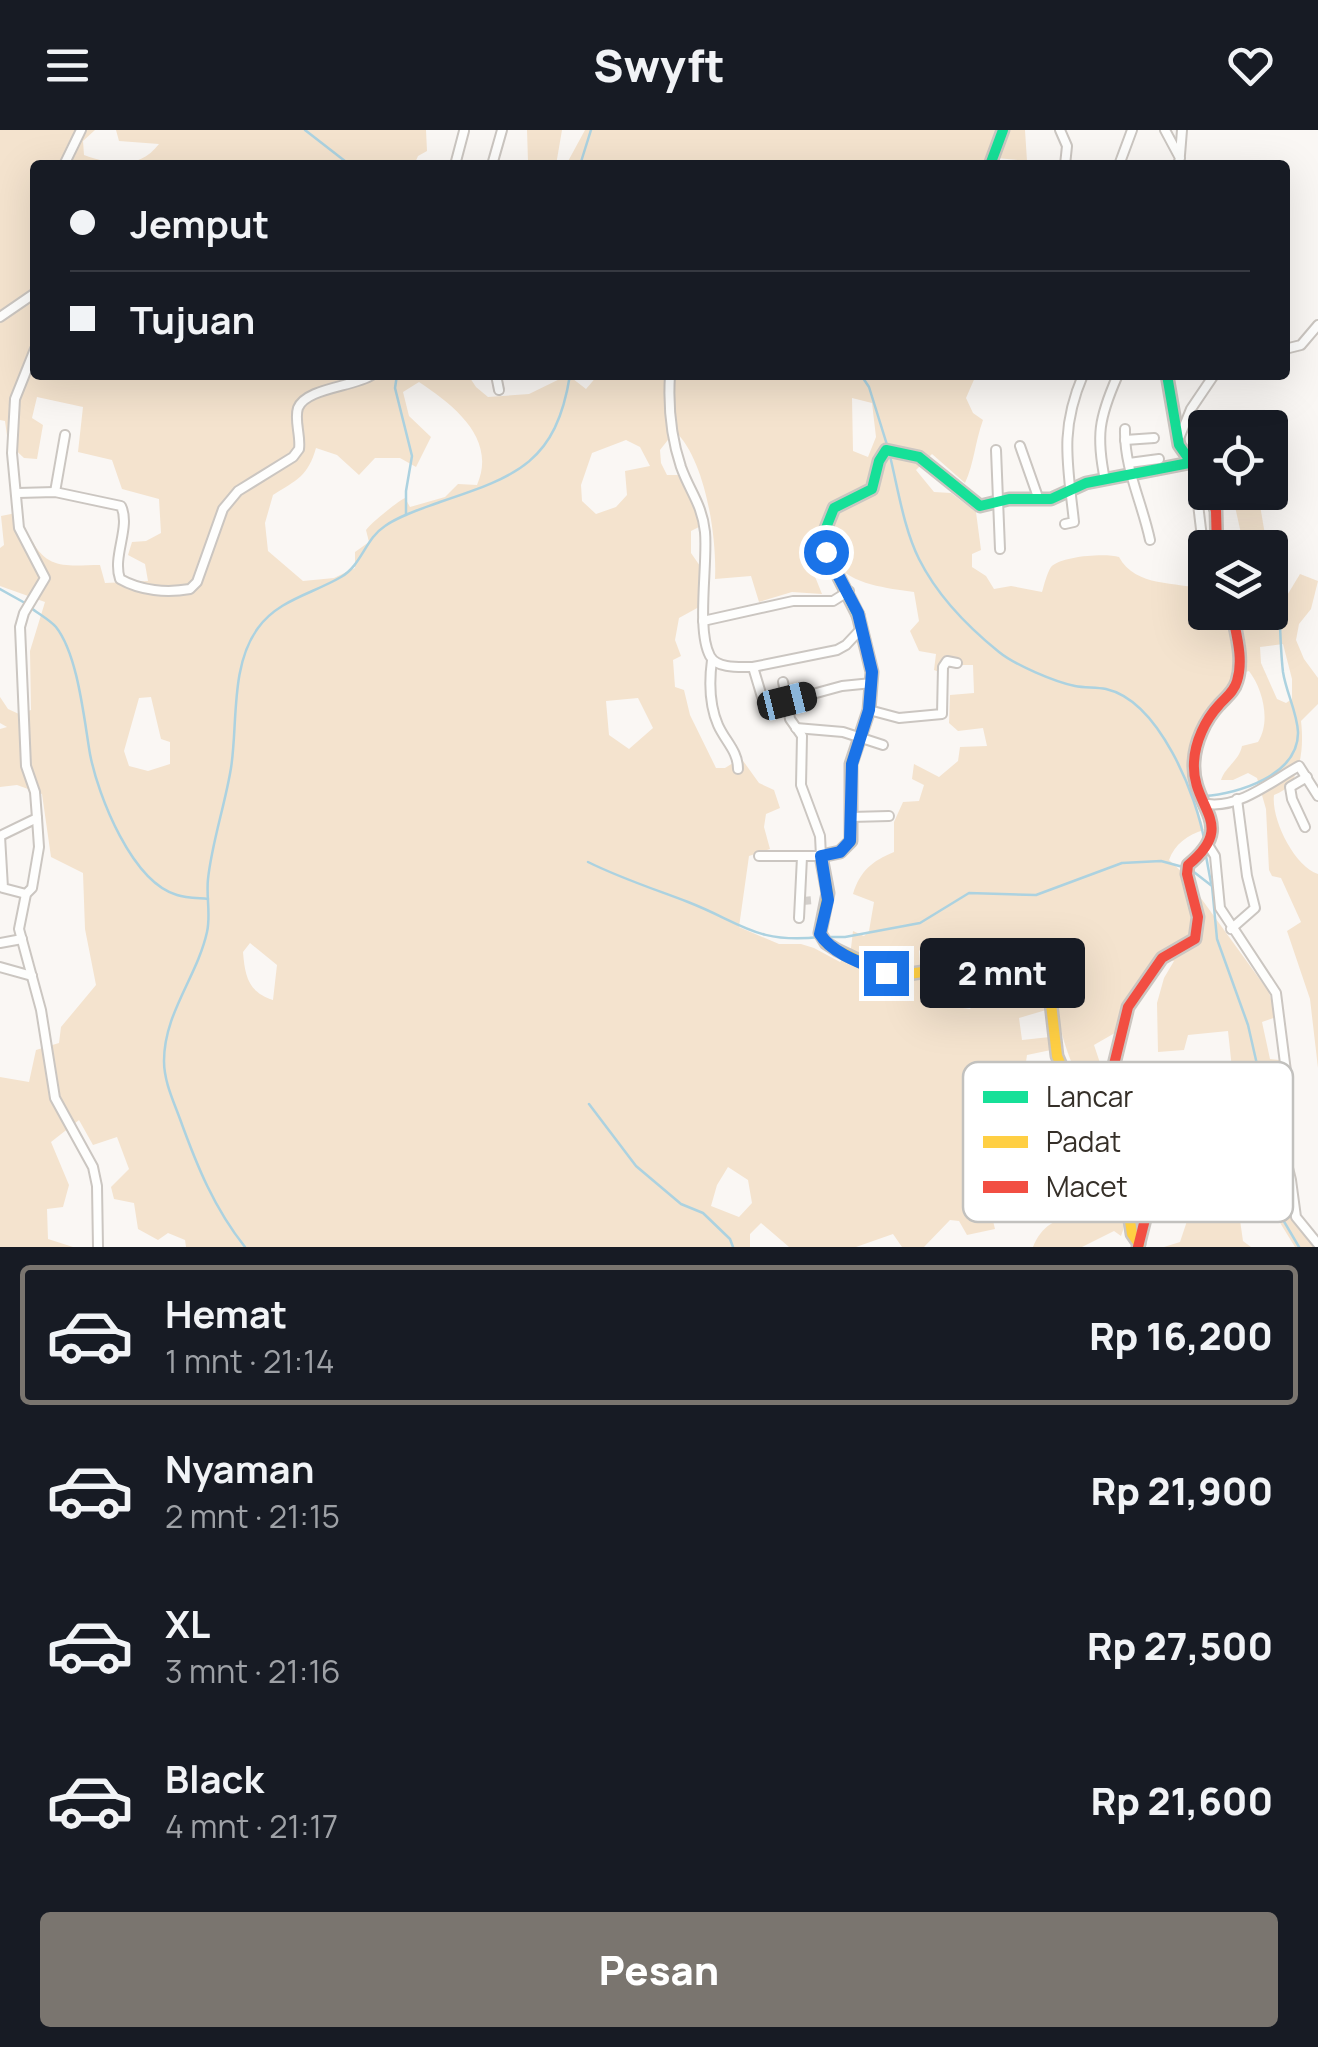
<!DOCTYPE html>
<html lang="id">
<head>
<meta charset="utf-8">
<style>
	:root { --surface:#171b24; --page:#242831; --text:#f1f3f6; --muted:#9ea1a6; --line:#363941; --accent:#7a756f }
	body { margin:0; font-family:Manrope,sans-serif; background:var(--page); color:var(--text); height:100vh; display:flex; flex-direction:column; font-size:38px; white-space:nowrap }
	* { box-sizing:border-box; margin:0 }
	p { font-size:32px; color:var(--muted) }
	.icon { flex:none; width:55px; height:55px; fill:none; stroke:currentColor; stroke-width:2; stroke-linecap:round; stroke-linejoin:round }
	.map { position:relative; height:1117px; overflow:hidden }
	.drawer { display:flex; flex-direction:column; background:var(--surface); flex:1 }
	.drawer>* { flex:none }
	.banner { position:absolute; left:30px; top:30px; width:1260px; height:220px; border-radius:10px; box-shadow:0 10px 40px #0002; display:grid; align-content:center; height:220px; padding:0 40px; background:var(--surface) }
	.fabs { position:absolute; left:1188px; top:280px; display:grid; gap:20px }
	.fabs a { display:grid; place-items:center; width:100px; height:100px; border-radius:10px; background:var(--surface); box-shadow:0 10px 40px #0002; font-size:50px }
	.end { position:absolute; width:45px; height:45px; margin:-22px; border:12px solid #1a73e8; background:#fff; box-shadow:0 0 0 5px #fff }
	.from { border-radius:50% }
	.bubble { position:absolute; height:70px; border-radius:10px; background:var(--surface); box-shadow:0 10px 40px #0002; font-size:32px; font-weight:800; line-height:70px; text-align:center }
	.car { position:absolute; width:30px; height:60px; margin:-30px -15px; border-radius:12px; box-shadow:0 0 8px 2px #0007; background:linear-gradient(#222 24%,#8ab4d8 0 40%,#222 0 76%,#8ab4d8 0 86%,#222 0) }
	.banner b { display:flex; align-items:center; gap:35px; height:95px; font-size:38px }
	.banner b+b { border-top:2px solid var(--line) }
	.banner i { width:25px; height:25px; background:var(--text) }
	ul { padding:18px 0 0; list-style:none }
	li { display:flex; align-items:center; gap:30px; height:140px; margin:0 20px 15px; padding:0 20px; border:5px solid transparent; border-radius:10px }
	li div { flex:1 }
	li b { display:block; font-size:38px }
	li em { font-style:normal; font-weight:800 }
	li.active { border-color:var(--accent) }
	li>.icon { width:90px; height:90px; stroke-width:1.5 }
	.cta { display:flex; gap:20px; margin-top:auto; padding:20px 40px }
	.cta a { flex:1; height:115px; border-radius:10px; background:var(--accent); color:#fff; font-size:40px; font-weight:800; line-height:115px; text-align:center }
	header { display:flex; justify-content:space-between; align-items:center; height:130px; padding:0 40px; background:var(--surface); font-size:45px; font-weight:800 }
	.map>svg:first-child { display:block }
</style>
</head>
<body>
<header><svg class="icon" aria-label="menu" viewBox="0 0 24 24"><path d="M4 6h16M4 12h16M4 18h16"/></svg>Swyft<svg class="icon" aria-label="heart" viewBox="0 0 24 24"><path d="M12 20l-8-8c-3-5 5-10 8-4 3-6 11-1 8 4z"/></svg></header>
<div class="map">
<svg width="1318" height="1117" viewBox="0 0 1318 1117">
	<rect width="100%" height="100%" fill="#faf7f4"/>
	<g fill="#f4e3ce" fill-rule="evenodd">
		<path d="M0 0H95L83 11 84 25C112 35 139 40 159 14L119 11 116 0H426L427 21 418 26 414 35H35V245H468L476 257 488 267 529 264 568 245 586 259 598 245H976L966 268 973 283 983 290C975 312 974 334 965 353L932 324 916 340 934 362 951 363 976 382 981 420 972 424V437L986 446 994 459 1011 456 1042 462C1044 455 1047 443 1051 437 1061 426 1106 423 1119 427 1136 458 1176 451 1205 460V482H1270V477H1280L1300 444 1318 451 1311 479 1299 494 1296 510 1304 529 1318 548V574L1301 591C1304 616 1302 656 1274 665 1271 689 1294 736 1318 744V938L1310 869 1287 801 1301 792 1281 748 1272 746 1269 740 1266 679 1257 648 1248 643 1233 650H1221C1225 637 1239 631 1242 616L1258 612C1271 592 1263 559 1249 541L1236 545C1227 582 1189 606 1189 646 1189 655 1201 688 1204 700 1187 705 1175 714 1169 730L1182 742 1269 862 1276 887 1262 892 1270 929 1279 930C1283 960 1266 977 1275 1008 1263 1023 1261 1029 1268 1047L1283 1045 1290 1084 1315 1117H1295L1266 1070 1240 1090 1243 1111 1251 1117H1164L1180 1112 1189 1085 1177 1075 1180 1037 1190 1030 1201 1039 1208 1037 1217 1014 1243 1009 1253 990 1255 961 1233 948 1228 901 1188 905 1184 920 1158 922 1157 873 1164 848 1174 831 1165 829 1140 856 1120 900 1094 915 1102 939 1089 942 1088 955 1107 961 1114 980 1097 983C1077 949 1048 891 1061 851L1053 839 1044 833 1033 850 1010 848 998 824 965 825 928 812 919 821 921 846 947 864 949 876 970 879 979 867 1041 865 1046 880 1019 888 1022 910 1050 907 1051 920 1027 925 1019 981C1043 993 1064 988 1085 1005L1092 999 1105 1004 1129 979 1149 990 1160 973 1157 948 1172 951 1175 975 1192 974 1190 947 1206 948 1214 1001 1184 1014 1181 1005 1152 1017 1154 1036 1150 1061 1144 1059 1143 1041 1123 1043C1122 1063 1129 1088 1121 1106L1114 1101 1082 1117H1033C1042 1095 1055 1090 1077 1083L1088 1063 1082 1051 1061 1058 1055 1046 1056 1036 1050 1025 1028 1040 1011 1036C992 1055 988 1074 995 1099L967 1105 959 1091 950 1090 924 1117H902L893 1104 856 1117H789L761 1093 750 1104V1117H186L185 1110 168 1103 158 1110 138 1099 134 1073 114 1069 111 1057 129 1039 117 1007 93 1015 79 990 51 1012 69 1055 63 1077 47 1079 48 1109 73 1117H0V947L29 952 36 920 59 913 61 897 96 855 85 799 83 743 51 727 42 664 17 655 0 657V599L7 597 0 593V567L8 579 19 584 31 580 30 521 45 472 0 456V418L4 415 1 386 16 383 19 409 33 412C48 441 71 435 100 435L105 453 148 451 145 434 128 425 132 412 146 411 161 403 159 369 122 359 112 330 78 322 83 277 37 267 32 288 43 295 37 329 24 328 8 313 5 291 0 290ZM419 252C455 276 497 309 477 355L458 354 445 367 410 377 405 368C397 372 372 392 366 400L369 412 355 422V438L334 448 303 451 268 421 265 393 273 365C297 350 308 346 316 318L337 325 359 345 375 328H400L416 337 431 307 409 286 403 262ZM852 268 872 273 876 307 868 327 853 321ZM675 301C706 331 717 408 715 449L751 446 759 472 792 462 822 464 814 444 835 433C852 455 887 458 914 462L919 491 910 501 919 521 936 524 934 540 942 543 945 535H973L974 563 950 565 949 593 958 601 983 598 987 616 960 617 958 631 939 647 914 634 912 649 924 655 919 671 903 672 894 692V722C872 731 860 741 853 764L874 772 869 801 864 806 853 801 851 818 840 832 814 818 801 814H779L739 797 749 726 770 719 764 697 766 684 780 678 774 660 759 653 741 628 725 638H716L690 585 684 560 675 557 673 530 681 526 675 510 679 488 699 477 700 436 691 423V401L701 396 681 345H667L661 333 660 320ZM626 310 640 317 650 336 625 341 627 365 616 377 596 384 582 371 581 355 592 323ZM1283 514 1292 549V569L1286 573 1277 569 1261 533 1260 517ZM151 567 161 609 170 612V634L148 641 129 636 124 621 139 568ZM638 568 653 598 629 619 609 605 606 571ZM250 813 277 835 273 870C248 862 245 846 243 822ZM728 1037 748 1050 752 1073 739 1087 711 1076 717 1055Z"/>
		<path d="M527 0H562L556 35 528 32Z"/>
		<path d="M585 0H1025L1027 31 986 27 983 35H566Z"/>
		<path d="M1232 363H1258L1267 417H1244Z"/>
	</g>
	<g fill="none" stroke-linecap="round" stroke-linejoin="round">
		<g stroke="#acd2e0" stroke-width="2.5">
			<path d="M305 0 350 35"/>
			<path d="M580 35 591 0"/>
			<path d="M397 245 395 258 412 326 406 361V385"/>
			<path d="M861 245 869 257 888 318"/>
			<path d="M890 326C898 359 904 399 919 429 937 465 968 497 999 522 1015 535 1055 552 1075 556 1085 558 1096 557 1106 559 1159 571 1197 665 1205 714"/>
			<path d="M0 459 25 473"/>
			<path d="M31 478C39 484 50 490 56 497 78 525 84 589 90 624 98 666 132 752 177 765 186 768 198 768 208 769"/>
			<path d="M1204 666C1238 664 1299 645 1298 602 1297 582 1286 562 1283 542 1280 516 1280 490 1279 464"/>
			<path d="M1206 726 1211 753"/>
			<path d="M588 732C620 748 654 759 688 772 742 793 756 814 820 807"/>
			<path d="M1190 739 1212 756 1217 809 1248 895 1261 952 1256 1044 1299 1117"/>
			<path d="M828 807H845L920 793 969 763 1036 765 1122 733 1161 731 1183 737"/>
			<path d="M589 974 636 1036 681 1074 703 1083 730 1109 733 1117"/>
			<path d="M245 1117C214 1078 197 1036 180 989 173 970 164 951 164 931 164 883 197 847 207 802 211 785 206 767 208 749 212 712 225 675 231 638 238 594 230 536 258 498 278 470 312 464 341 447 362 435 365 409 385 396 401 385 421 379 440 372 518 346 556 332 570 245"/>
		</g>
		<path stroke="#d3cfcb" stroke-width="8" stroke-dasharray="8 4" stroke-linecap="butt" d="M803 771 814 770"/>
		<g stroke="#cbc6c1" stroke-width="12">
			<g id="street">
				<path d="M1060 0 1067 16 1065 35"/>
				<path d="M1165 0 1180 28 1178 35"/>
				<path d="M1180 25 1182 0"/>
				<path d="M64 35 81 0"/>
				<path d="M455 35 464 1"/>
				<path d="M492 35 502 0"/>
				<path d="M1119 35 1132 0"/>
				<path d="M0 187 35 163"/>
				<path d="M1285 219 1301 215 1318 195"/>
				<path d="M496 245 499 260"/>
				<path d="M670 245C668 276 671 307 681 337 690 362 702 374 705 402 708 434 696 500 710 526 717 539 740 537 753 537L762 567 787 571 790 589 802 606 801 655 820 706 821 726H759"/>
				<path d="M1125 299C1124 338 1142 372 1150 410"/>
				<path d="M1180 306 1191 279 1214 245"/>
				<path d="M1125 310 1154 308"/>
				<path d="M1020 316 1039 370"/>
				<path d="M996 320 1000 419"/>
				<path d="M1129 333 1159 329"/>
				<path d="M1194 341 1204 424"/>
				<path d="M1105 350C1096 306 1099 288 1117 247"/>
				<path d="M55 362 65 305"/>
				<path d="M18 363 55 362 121 376C131 397 112 426 120 449 141 461 167 463 190 459L197 452 223 379 238 361 293 327 299 319C301 306 294 290 298 278 306 258 353 257 372 245"/>
				<path d="M1065 394 1074 392C1068 335 1059 301 1083 245"/>
				<path d="M703 491 793 471H833L849 461"/>
				<path d="M712 530C709 552 709 574 718 595 725 611 738 621 738 639"/>
				<path d="M753 537 837 520 846 515 861 499"/>
				<path d="M783 552 787 571 842 556 872 553"/>
				<path d="M869 580 899 588 942 584 943 537 947 531 957 533"/>
				<path d="M796 598 843 602 883 615"/>
				<path d="M1208 674C1240 678 1272 651 1299 636L1318 666"/>
				<path d="M851 687 889 686"/>
				<path d="M37 688 39 717 32 758 26 764 19 799 41 880 55 968 93 1037 97 1056 98 1117"/>
				<path d="M1305 697 1292 669 1290 657 1307 647"/>
				<path d="M0 706 37 688 35 662 26 636 20 497 24 483 45 448 19 398 12 323 15 269 35 219"/>
				<path d="M0 706 3 758 26 764"/>
				<path d="M1210 718 1215 726 1220 778 1276 863 1287 949 1277 994 1291 1050 1296 1087 1318 1114"/>
				<path d="M799 788 802 727"/>
				<path d="M1231 799 1255 778 1247 746 1237 669"/>
				<path d="M0 813 22 809"/>
				<path d="M0 837 32 846"/>
			</g>
		</g>
		<g stroke="#cbc6c1" stroke-width="15">
			<g id="fast">
				<path d="M990 35 1003 0"/>
				<path d="M1167 245 1179 315 1205 352"/>
				<path d="M858 485 826 422 824 403 834 378 872 359 879 331 886 320 919 327 980 376 1009 369H1051L1086 353 1189 333"/>
			</g>
		</g>
		<g stroke="#cbc6c1" stroke-width="15">
			<path id="slow" d="M858 485 872 542 869 580 851 634V711L840 722 821 726 828 763 820 803 826 813 837 820 885 843 902 845 929 841 975 854 1044 860 1051 874 1057 926 1071 959 1099 1000 1109 1037 1127 1071 1132 1104 1139 1114"/>
		</g>
		<g stroke="#cbc6c1" stroke-width="15">
			<g id="jam">
				<path d="M1210 362 1216 381 1217 418"/>
				<path d="M1138 1117 1160 1030 1152 1010 1114 968 1110 951 1128 877 1162 828 1195 809 1198 787 1187 744 1188 735C1239 693 1191 679 1194 632 1195 612 1205 590 1219 575 1226 567 1234 562 1237 551 1244 529 1236 504 1232 482"/>
			</g>
		</g>
		<use href="#street" stroke="#fefefd" stroke-width="8"/>
		<use href="#fast" stroke="#16e098" stroke-width="10"/>
		<use href="#slow" stroke="#ffcf43" stroke-width="10"/>
		<use href="#jam" stroke="#f24e42" stroke-width="10"/>
	</g>
	<g fill="none" stroke-linecap="round" stroke-linejoin="round">
		<path stroke="#1a73e8" stroke-width="12" d="M826 422 858 483 872 542 869 580 852 634 850 711 840 722 821 726 828 770 820 804C832 824 864 834 886 843"/>
	</g>
	<rect x="963" y="932" width="330" height="160" rx="15" fill="#fff" stroke="#c2c1be" stroke-width="2.5"/>
	<rect x="983" y="961" width="45" height="12" fill="#16e098"/>
	<rect x="983" y="1006" width="45" height="12" fill="#ffcf43"/>
	<rect x="983" y="1051" width="45" height="12" fill="#f24e42"/>
	<g font-size="28" fill="#352f28">
		<text x="1046" y="977">Lancar</text>
		<text x="1046" y="1022">Padat</text>
		<text x="1046" y="1067">Macet</text>
	</g>
</svg>
<div class="fabs">
<a><svg class="icon" aria-label="locate" viewBox="0 0 24 24"><circle cx="12" cy="12" r="6"/><path d="M12 2v4M12 18v4M2 12h4M18 12h4"/></svg></a>
<a><svg class="icon" aria-label="layers" viewBox="0 0 24 24"><path d="M12 4l9 5-9 5-9-5zM3 14l9 5 9-5"/></svg></a>
</div>
<i class="end from" style="left:826px;top:422px"></i>
<i class="end" style="left:886px;top:843px"></i>
<div class="bubble" style="left:920px;top:808px;width:165px">2 mnt</div>
<i class="car" style="left:787px;top:571px;rotate:76deg"></i>
<div class="banner">
<b><i class="from"></i>Jemput</b>
<b><i></i>Tujuan</b>
</div>
</div>
<section class="drawer">
<ul>
<li class="active"><svg class="icon" aria-label="car" viewBox="0 0 24 24"><path d="M5 17H2v-5l4-1 3-4h7l3 4 3 1v5h-3M9 17h6M6 11h13"/><circle cx="7" cy="17" r="2"/><circle cx="17" cy="17" r="2"/></svg><div><b>Hemat</b><p>1 mnt · 21:14</p></div><em>Rp 16,200</em></li>
<li><svg class="icon" aria-label="car" viewBox="0 0 24 24"><path d="M5 17H2v-5l4-1 3-4h7l3 4 3 1v5h-3M9 17h6M6 11h13"/><circle cx="7" cy="17" r="2"/><circle cx="17" cy="17" r="2"/></svg><div><b>Nyaman</b><p>2 mnt · 21:15</p></div><em>Rp 21,900</em></li>
<li><svg class="icon" aria-label="car" viewBox="0 0 24 24"><path d="M5 17H2v-5l4-1 3-4h7l3 4 3 1v5h-3M9 17h6M6 11h13"/><circle cx="7" cy="17" r="2"/><circle cx="17" cy="17" r="2"/></svg><div><b>XL</b><p>3 mnt · 21:16</p></div><em>Rp 27,500</em></li>
<li><svg class="icon" aria-label="car" viewBox="0 0 24 24"><path d="M5 17H2v-5l4-1 3-4h7l3 4 3 1v5h-3M9 17h6M6 11h13"/><circle cx="7" cy="17" r="2"/><circle cx="17" cy="17" r="2"/></svg><div><b>Black</b><p>4 mnt · 21:17</p></div><em>Rp 21,600</em></li>
</ul>
<div class="cta"><a>Pesan</a></div>
</section>
</body>
</html>
